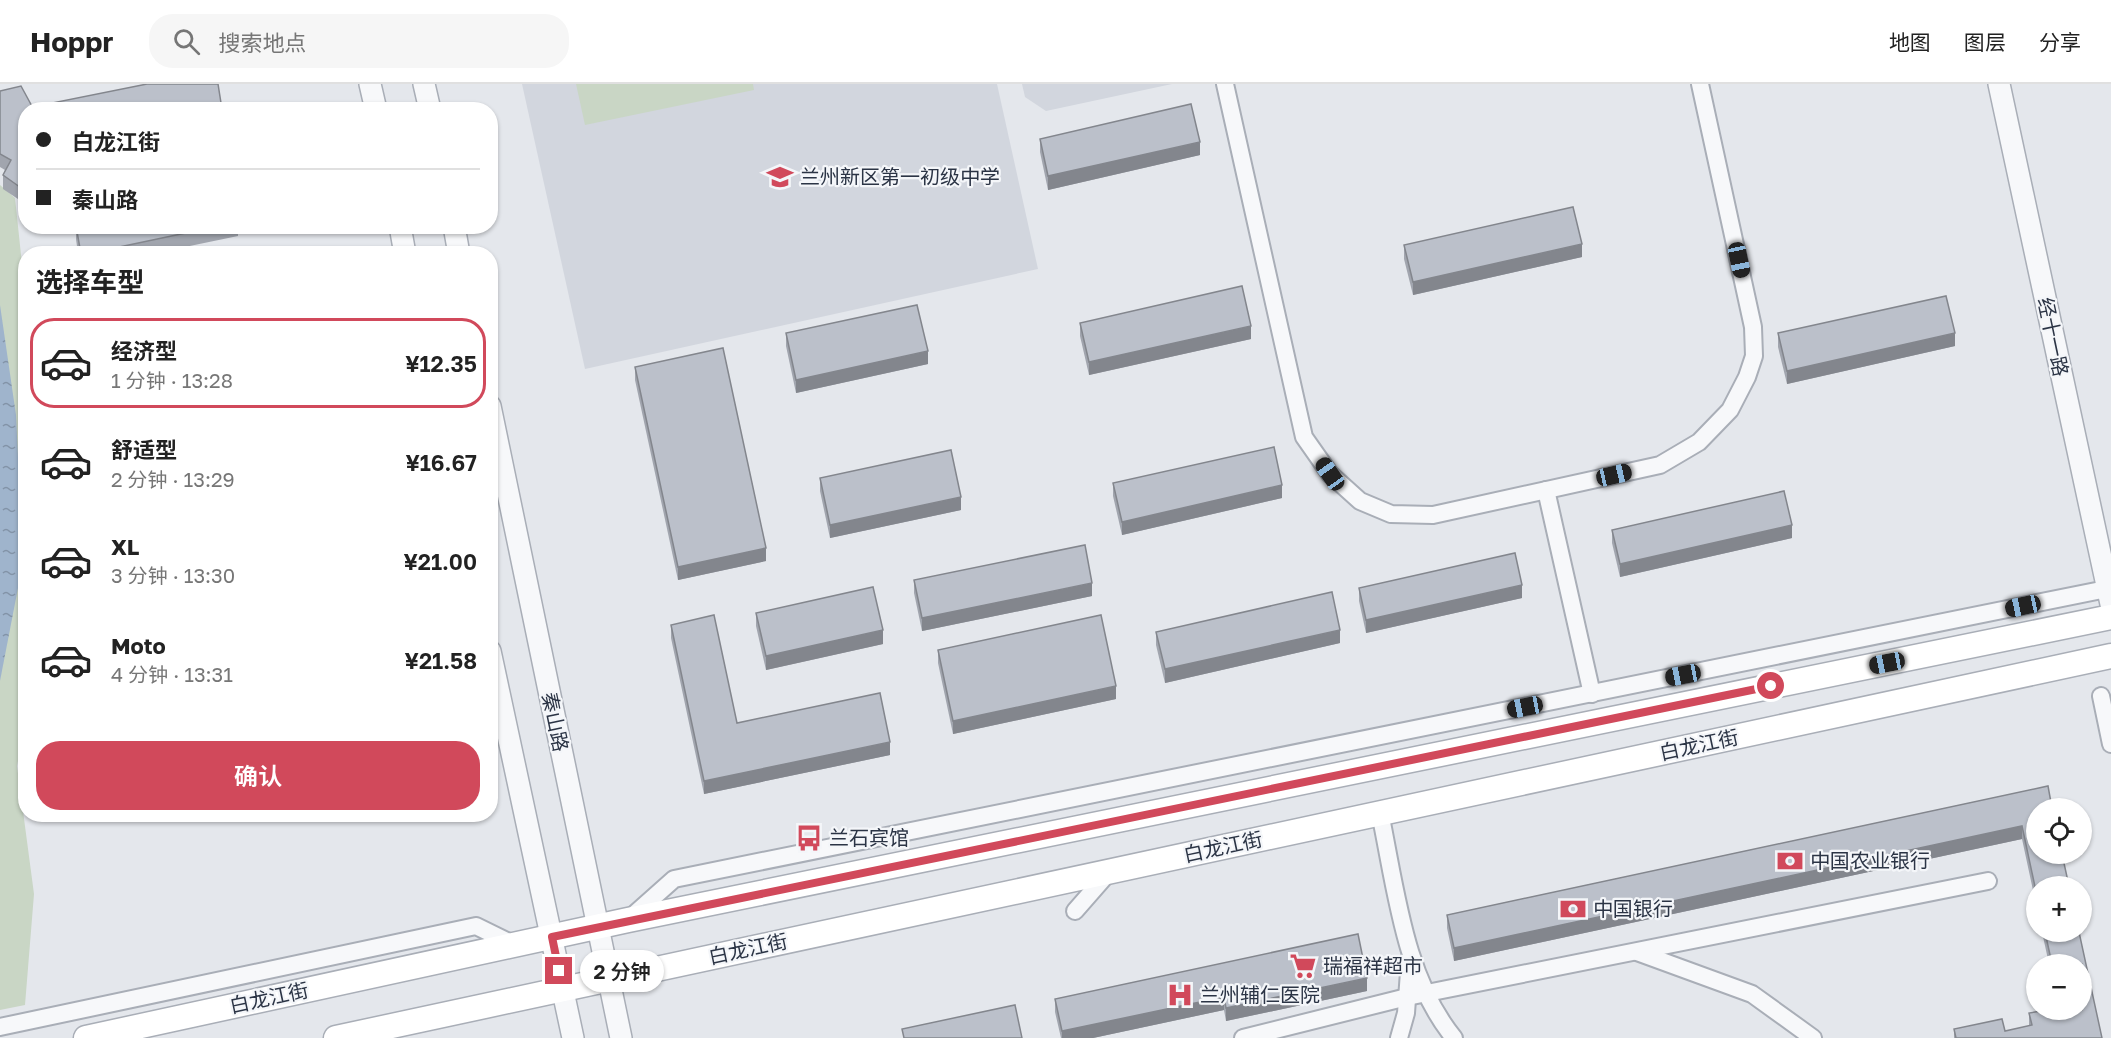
<!DOCTYPE html>
<html lang="zh">
<head>
<meta charset="utf-8">
<style>
	:root { --surface:#fff; --page:#f6f6f6; --text:#222; --muted:#767676; --line:#e0e0e0; --accent:#d1495b }
	body { margin:0; font-family:"Golos Text","Noto Sans SC",sans-serif; background:var(--page); color:var(--text); height:100vh; display:flex; flex-direction:column; font-size:22px; white-space:nowrap }
	* { box-sizing:border-box; margin:0 }
	p { font-size:20px; color:var(--muted) }
	.icon { flex:none; width:33px; height:33px; fill:none; stroke:currentColor; stroke-width:2; stroke-linecap:round; stroke-linejoin:round }
	.map { position:relative; flex:1; overflow:hidden }
	.drawer { position:absolute; left:18px; top:162px; width:480px; height:576px; display:flex; flex-direction:column; background:var(--surface); border-radius:24px; box-shadow:0 2px 4px #0004 }
	.drawer>* { flex:none }
	.guide { position:absolute; left:18px; top:18px; width:480px; height:132px; border-radius:24px; box-shadow:0 2px 4px #0004; display:grid; align-content:center; height:132px; padding:0 18px; background:var(--surface) }
	.controls { position:absolute; left:2026px; top:714px; display:grid; gap:12px }
	.controls a { display:grid; place-items:center; width:66px; height:66px; border-radius:50%; background:var(--surface); box-shadow:0 2px 4px #0004; font-size:30px }
	.end { position:absolute; width:27px; height:27px; margin:-14px; border:8px solid #d1495b; background:#fff; box-shadow:0 0 0 3px #fff }
	.from { border-radius:50% }
	.bubble { position:absolute; height:42px; border-radius:21px; background:var(--surface); box-shadow:0 2px 4px #0004; font-size:20px; font-weight:600; line-height:42px; text-align:center }
	.car { position:absolute; width:18px; height:36px; margin:-18px -9px; border-radius:8px; box-shadow:0 0 4px 2px #0007; background:linear-gradient(#222 24%,#8ab4d8 0 40%,#222 0 76%,#8ab4d8 0 86%,#222 0) }
	.guide b { display:flex; align-items:center; gap:21px; height:57px; font-size:22px }
	.guide b+b { border-top:2px solid var(--line) }
	.guide i { width:15px; height:15px; background:var(--text) }
	ul { padding:0; list-style:none }
	li { display:flex; align-items:center; gap:18px; height:90px; margin:0 12px 9px; padding:0 6px; border:3px solid transparent; border-radius:24px }
	li div { flex:1 }
	li b { display:block; font-size:22px }
	li em { font-style:normal; font-weight:600 }
	li.on { border-color:var(--accent) }
	li>.icon { width:54px; height:54px; stroke-width:1.5 }
	h2 { padding:0 18px; font-size:27px; line-height:72px }
	.cta { display:flex; gap:12px; margin-top:auto; padding:12px 18px }
	.cta a { flex:1; height:69px; border-radius:24px; background:var(--accent); color:#fff; font-size:24px; font-weight:600; line-height:69px; text-align:center }
	header { display:flex; align-items:center; gap:36px; box-sizing:border-box; height:84px; padding:0 30px; background:var(--surface); border-bottom:2px solid var(--line) }
	header strong { font-size:28px }
	nav { display:flex; gap:33px; margin-inline-start:auto; font-size:21px }
	.search { width:420px; height:54px; background:var(--page); display:flex; align-items:center; gap:15px; box-sizing:border-box; padding:0 21px; border-radius:24px; color:var(--muted); font-size:22px }
	.map>svg:first-child { display:block }
</style>
</head>
<body>
<header>
<strong>Hoppr</strong>
<div class="search"><svg class="icon" aria-label="search" viewBox="0 0 24 24"><circle cx="10" cy="10" r="6"/><path d="M15 15l6 6"/></svg>搜索地点</div>
<nav><a>地图</a><a>图层</a><a>分享</a></nav>
</header>
<div class="map">
<svg width="2111" height="954" viewBox="0 0 2111 954">
	<defs>
		<pattern id="water-ripples" width="26" height="14" patternUnits="userSpaceOnUse" patternTransform="scale(1.5)"><rect width="26" height="14" fill="#9fb4cc"/><path d="M2 4q2-2 4 0t4 0M15 11q2-2 4 0t4 0" fill="none" stroke="#8293a7"/></pattern>
	</defs>
	<rect width="100%" height="100%" fill="#e4e7ec"/>
	<g fill="#d2d6de">
		<path d="M522 0H997L1038 185 585 285Z"/>
		<path d="M1022 0H1172L1046 27 1025 13Z"/>
	</g>
	<g fill="#c9d6c5">
		<path d="M576 0H753L754 6 585 41Z"/>
		<path d="M0 101 15 114 26 218V636L17 682 34 810 25 921 0 926Z"/>
	</g>
	<path fill="url(#water-ripples)" d="M0 221 16 331 23 478 0 597Z"/>
	<g fill="none" stroke-linecap="round" stroke-linejoin="round">
		<g stroke="#a9aeb7" stroke-width="20">
			<g id="minor">
				<path d="M1225 0 1304 353 1330 390 1360 417 1391 430 1433 431 1660 381 1699 358 1730 326 1747 293 1754 272 1753 243 1700 0"/>
				<path d="M1546 406 1592 610"/>
				<path d="M2101 612 2111 660"/>
				<path d="M1380 729C1396 805 1404 893 1454 954"/>
				<path d="M1075 827 1110 787"/>
				<path d="M629 835 674 795 2111 504"/>
				<path d="M1637 868 1752 910 1813 954"/>
				<path d="M0 943 476 842 515 861"/>
				<path d="M1243 954 1407 913 1988 797"/>
				<path d="M1399 954 1406 929 1410 874"/>
			</g>
		</g>
		<g stroke="#a9aeb7" stroke-width="24">
			<g id="tertiary">
				<path d="M370 0 376 26"/>
				<path d="M424 0 430 26"/>
				<path d="M1999 0 2111 520"/>
				<path d="M400 142 405 170"/>
				<path d="M454 142 459 170"/>
				<path d="M490 322 621 954"/>
				<path d="M490 567 573 954"/>
			</g>
		</g>
		<g stroke="#a9aeb7" stroke-width="27">
			<g id="secondary">
				<path d="M86 954 628 836 2111 533"/>
				<path d="M336 954 2111 572"/>
			</g>
		</g>
		<use href="#minor" stroke="#f7f8fa" stroke-width="16"/>
		<use href="#tertiary" stroke="#f7f8fa" stroke-width="21"/>
		<use href="#secondary" stroke="#fff" stroke-width="24"/>
	</g>
	<g fill="#a1a5ae">
		<path d="M0 7 26 26V115L24 119 3 105V91L5 86 0 83Z"/>
		<rect x="52" y="19" width="169" height="7"/>
		<path d="M1040 55 1200 71 1048 106 1040 68Z"/>
		<path d="M76 142H238V152L151 170H78L76 155Z"/>
		<path d="M1404 161 1582 173 1413 211 1404 175Z"/>
		<path d="M1080 239 1251 255 1089 291 1080 252Z"/>
		<path d="M786 249 928 280 796 309 786 262Z"/>
		<path d="M1778 249 1955 262 1787 300 1778 263Z"/>
		<path d="M635 283 766 477 678 496 635 296Z"/>
		<path d="M820 394 961 426 830 454 820 407Z"/>
		<path d="M1113 399 1282 414 1122 451 1113 412Z"/>
		<path d="M1612 446 1792 454 1620 493 1612 459Z"/>
		<path d="M914 496 1092 512 922 547 914 509Z"/>
		<path d="M1359 504 1522 514 1366 549 1359 517Z"/>
		<path d="M756 529 883 560 766 586 756 542Z"/>
		<path d="M671 541 737 639 890 671 704 710 671 554Z"/>
		<path d="M1156 548 1340 559 1165 599 1156 561Z"/>
		<path d="M938 566 1116 615 953 650 938 579Z"/>
		<path d="M2048 702 2037 802V825L2022 755 1454 877 1447 844V831Z"/>
		<path d="M2042 848H2079L2102 954H1954V945L2005 947 2029 942V929L2082 926V880H2049Z"/>
		<path d="M1367 907 1226 937 1224 926 1093 954H1061L1055 928V915Z"/>
	</g>
	<g fill="#83868d">
		<path d="M1200 58V71L1048 106V92Z"/>
		<path d="M26 102V115L24 119V106Z"/>
		<path d="M1582 160V173L1413 211V198Z"/>
		<path d="M1251 242V255L1089 291V278Z"/>
		<path d="M1955 249V262L1787 300V287Z"/>
		<path d="M928 267V280L796 309V296Z"/>
		<path d="M1282 401V414L1122 451V438Z"/>
		<path d="M961 413V426L830 454V441Z"/>
		<path d="M1792 441V454L1620 493V480Z"/>
		<path d="M766 464V477L678 496V483Z"/>
		<path d="M1092 499V512L922 547V534Z"/>
		<path d="M1522 501V514L1366 549V536Z"/>
		<path d="M883 546V560L766 586V572Z"/>
		<path d="M1340 546V559L1165 599V585Z"/>
		<path d="M1116 602V615L953 650V637Z"/>
		<path d="M890 658V671L704 710V697Z"/>
		<path d="M2022 742V755L1454 877V864Z"/>
		<path d="M1367 894V907L1226 937V924Z"/>
		<path d="M1224 913V926L1093 954H1062V947Z"/>
	</g>
	<g fill="#bbc0ca" stroke="#83868d" stroke-width="1.5">
		<path d="M147 0H218L221 19 189 26H53L52 19Z"/>
		<path d="M21 2 34 26H26V102L24 106 3 91 11 76 0 70V7Z"/>
		<path d="M1191 20 1200 58 1048 92 1040 55Z"/>
		<path d="M1573 123 1582 160 1413 198 1404 161Z"/>
		<path d="M76 142H219L86 170H81Z"/>
		<path d="M1242 202 1251 242 1089 278 1080 239Z"/>
		<path d="M1946 212 1955 249 1787 287 1778 249Z"/>
		<path d="M917 221 928 267 796 296 786 249Z"/>
		<path d="M723 264 766 464 678 483 635 283Z"/>
		<path d="M1274 363 1282 401 1122 438 1113 399Z"/>
		<path d="M951 366 961 413 830 441 820 394Z"/>
		<path d="M1784 407 1792 441 1620 480 1612 446Z"/>
		<path d="M1085 461 1092 499 922 534 914 496Z"/>
		<path d="M1515 469 1522 501 1366 536 1359 504Z"/>
		<path d="M873 503 883 546 766 572 756 529Z"/>
		<path d="M1332 508 1340 546 1165 585 1156 548Z"/>
		<path d="M714 531 737 639 880 609 890 658 704 697 671 541Z"/>
		<path d="M1101 531 1116 602 953 637 938 566Z"/>
		<path d="M2048 702 2052 724H2037V770H2062L2069 802H2037V812L2022 742 1454 864 1447 831Z"/>
		<path d="M2045 848H2079L2102 954H1956L1954 945 2002 935 2005 947 2032 941 2029 929 2047 926H2082V880H2052Z"/>
		<path d="M1358 850 1367 894 1226 924 1224 913 1062 947 1055 915Z"/>
		<path d="M1015 921 1022 954H904L902 945Z"/>
	</g>
	<g fill="none" stroke-linecap="round" stroke-linejoin="round">
		<path stroke="#d1495b" stroke-width="8" d="M559 887 552 853 1771 602"/>
	</g>
	<defs>
		<g id="school-bare" transform="scale(2.07)"><path d="M0-5L7-2L0 1L-7-2ZM-4 1L0 2.5L4 1V4Q0 6-4 4Z" fill="#d1495b" stroke="#f4f6f9" stroke-width="2.5" paint-order="stroke"/></g>
		<g id="bus-bare" transform="scale(2.07)"><path d="M-5-6H5V4H4V6H2V4H-2V6H-4V4H-5ZM-3.5-4V0h7V-4ZM-3.5 1.2v1.5H-2V1.2ZM2 1.2v1.5H3.5V1.2Z" fill="#d1495b" stroke="#f4f6f9" stroke-width="2.5" paint-order="stroke"/></g>
		<g id="bank-bare" transform="scale(2.07)"><path d="M-6-4H6V4H-6ZM0-2.3a2.3 2.3 0 1 0 0 4.6a2.3 2.3 0 1 0 0-4.6Z" fill="#d1495b" stroke="#f4f6f9" stroke-width="2.5" paint-order="stroke"/></g>
		<g id="supermarket-bare" transform="scale(2.07)"><path d="M-6-5.5h2.5l.6 2H6L4.5 2H-2.5L-4.4-4H-6ZM-1.5 3.2a1.3 1.3 0 1 0 .1 0ZM3 3.2a1.3 1.3 0 1 0 .1 0Z" fill="#d1495b" stroke="#f4f6f9" stroke-width="2.5" paint-order="stroke"/></g>
		<g id="hospital-bare" transform="scale(2.07)"><path d="M-5-5h3v3.5h4V-5h3V5h-3V1.5h-4V5h-3Z" fill="#d1495b" stroke="#f4f6f9" stroke-width="2.5" paint-order="stroke"/></g>
	</defs>
	<g fill-rule="evenodd">
		<use href="#school-bare" x="780" y="93"/>
		<use href="#bus-bare" x="809" y="754"/>
		<use href="#bank-bare" x="1790" y="777"/>
		<use href="#bank-bare" x="1573" y="825"/>
		<use href="#supermarket-bare" x="1303" y="882"/>
		<use href="#hospital-bare" x="1180" y="911"/>
	</g>
	<g text-anchor="middle" stroke-width="4.5" stroke-linejoin="round" paint-order="stroke">
		<g font-size="20" fill="#2b3445" stroke="#f4f6f9" text-anchor="start">
			<text x="800" y="100">兰州新区第一初级中学</text>
			<text x="829" y="761">兰石宾馆</text>
			<text x="1810" y="784">中国农业银行</text>
			<text x="1593" y="832">中国银行</text>
			<text x="1323" y="889">瑞福祥超市</text>
			<text x="1200" y="918">兰州辅仁医院</text>
		</g>
		<g font-size="20" fill="#2b3445" stroke="#f4f6f9">
			<text transform="translate(2053 253) rotate(78)" y="7">经十一路</text>
			<text transform="translate(555 638) rotate(78)" y="7">秦山路</text>
			<text transform="translate(1699 661) rotate(-12)" y="7">白龙江街</text>
			<text transform="translate(1223 763) rotate(-12)" y="7">白龙江街</text>
			<text transform="translate(748 865) rotate(-12)" y="7">白龙江街</text>
			<text transform="translate(269 914) rotate(-12)" y="7">白龙江街</text>
		</g>
	</g>
</svg>
<div class="controls">
<a><svg class="icon" aria-label="locate" viewBox="0 0 24 24"><circle cx="12" cy="12" r="6"/><path d="M12 2v4M12 18v4M2 12h4M18 12h4"/></svg></a>
<a>+</a>
<a>−</a>
</div>
<i class="end from" style="left:1771px;top:602px"></i>
<i class="end" style="left:559px;top:887px"></i>
<div class="bubble" style="left:580px;top:866px;width:84px">2 分钟</div>
<i class="car" style="left:1739px;top:176px;rotate:168deg"></i>
<i class="car" style="left:1330px;top:390px;rotate:325deg"></i>
<i class="car" style="left:1614px;top:391px;rotate:77deg"></i>
<i class="car" style="left:2023px;top:522px;rotate:258deg"></i>
<i class="car" style="left:1887px;top:579px;rotate:259deg"></i>
<i class="car" style="left:1683px;top:591px;rotate:259deg"></i>
<i class="car" style="left:1525px;top:623px;rotate:259deg"></i>
<div class="guide">
<b><i class="from"></i>白龙江街</b>
<b><i></i>秦山路</b>
</div>
<section class="drawer">
<h2>选择车型</h2>
<ul>
<li class="on"><svg class="icon" aria-label="car" viewBox="0 0 24 24"><path d="M5 17H2v-5l4-1 3-4h7l3 4 3 1v5h-3M9 17h6M6 11h13"/><circle cx="7" cy="17" r="2"/><circle cx="17" cy="17" r="2"/></svg><div><b>经济型</b><p>1 分钟 · 13:28</p></div><em>¥12.35</em></li>
<li><svg class="icon" aria-label="car" viewBox="0 0 24 24"><path d="M5 17H2v-5l4-1 3-4h7l3 4 3 1v5h-3M9 17h6M6 11h13"/><circle cx="7" cy="17" r="2"/><circle cx="17" cy="17" r="2"/></svg><div><b>舒适型</b><p>2 分钟 · 13:29</p></div><em>¥16.67</em></li>
<li><svg class="icon" aria-label="car" viewBox="0 0 24 24"><path d="M5 17H2v-5l4-1 3-4h7l3 4 3 1v5h-3M9 17h6M6 11h13"/><circle cx="7" cy="17" r="2"/><circle cx="17" cy="17" r="2"/></svg><div><b>XL</b><p>3 分钟 · 13:30</p></div><em>¥21.00</em></li>
<li><svg class="icon" aria-label="car" viewBox="0 0 24 24"><path d="M5 17H2v-5l4-1 3-4h7l3 4 3 1v5h-3M9 17h6M6 11h13"/><circle cx="7" cy="17" r="2"/><circle cx="17" cy="17" r="2"/></svg><div><b>Moto</b><p>4 分钟 · 13:31</p></div><em>¥21.58</em></li>
</ul>
<div class="cta"><a>确认</a></div>
</section>
</div>
</body>
</html>
